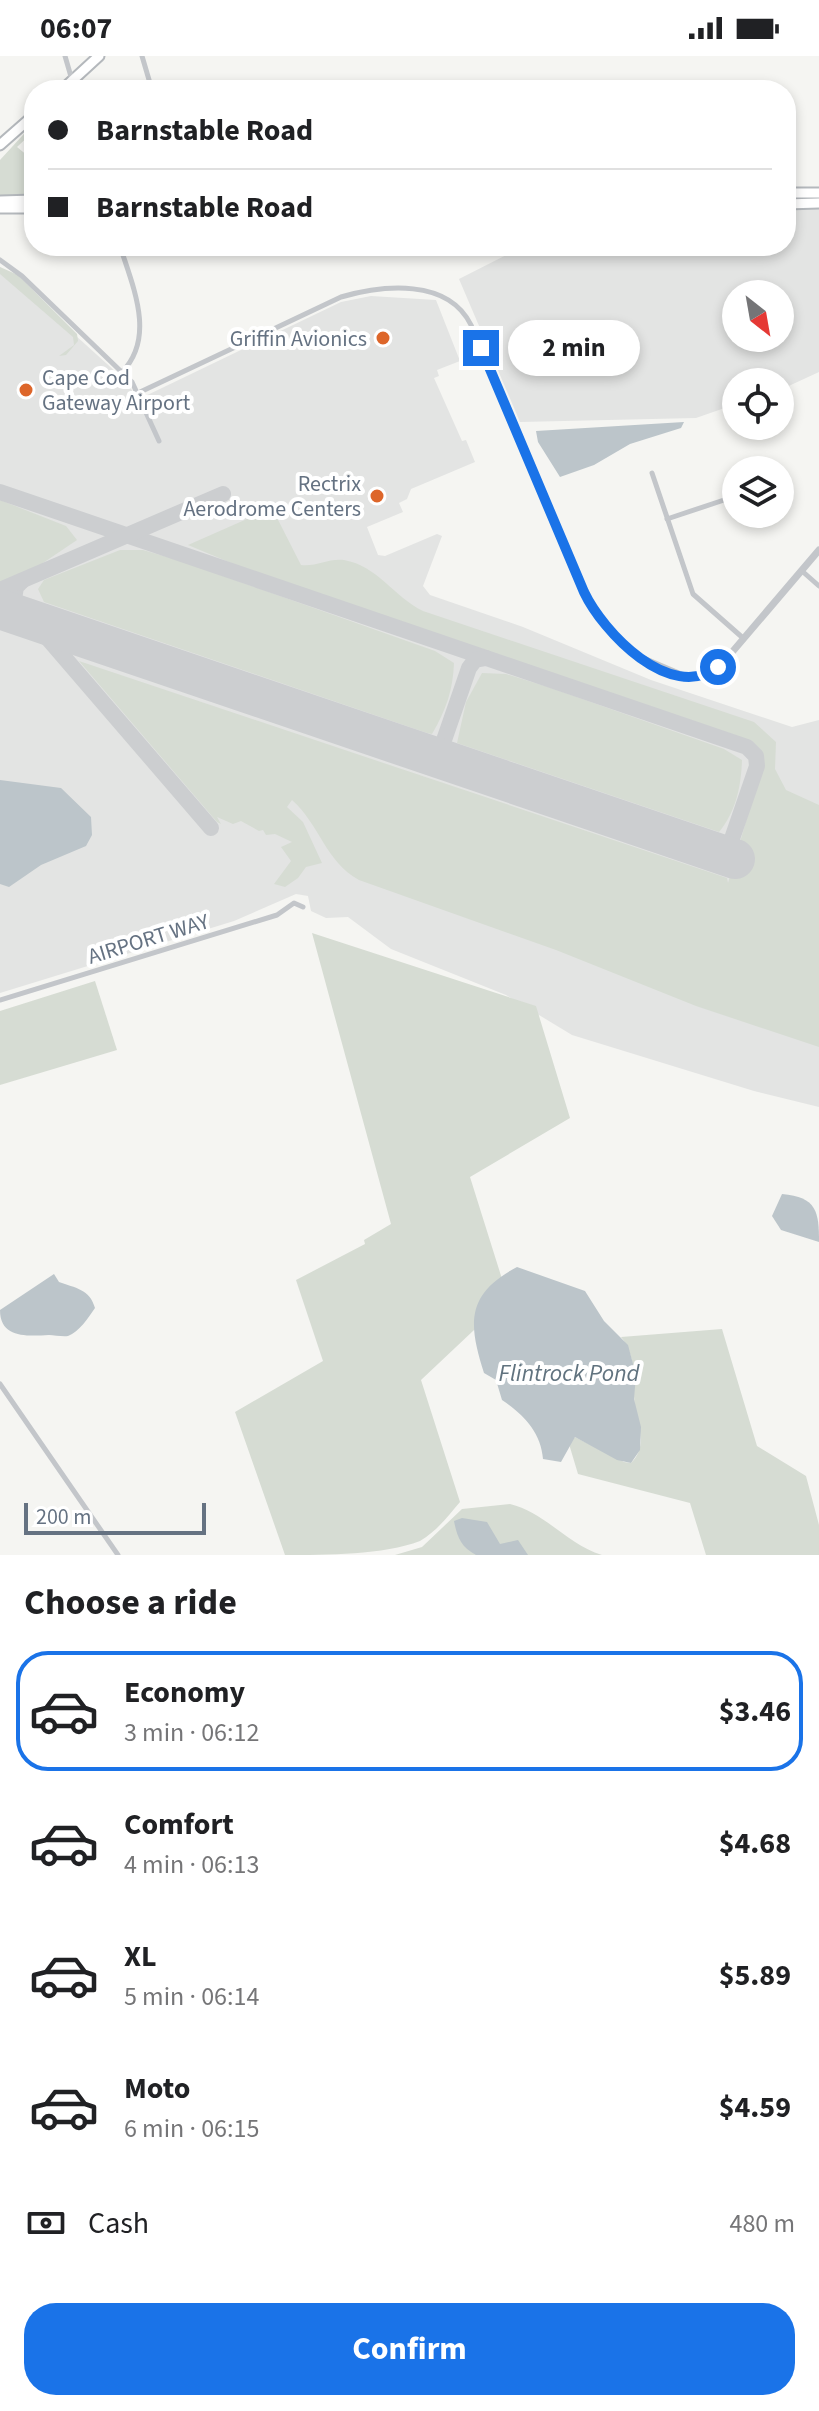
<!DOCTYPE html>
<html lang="en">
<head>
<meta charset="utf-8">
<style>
	:root { --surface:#fff; --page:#f2f2f2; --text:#202124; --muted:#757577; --line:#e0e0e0; --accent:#1a73e8 }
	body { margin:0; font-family:"Source Sans 3",sans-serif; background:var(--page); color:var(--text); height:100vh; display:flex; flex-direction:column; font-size:30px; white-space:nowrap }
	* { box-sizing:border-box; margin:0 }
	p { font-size:26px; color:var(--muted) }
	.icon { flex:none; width:44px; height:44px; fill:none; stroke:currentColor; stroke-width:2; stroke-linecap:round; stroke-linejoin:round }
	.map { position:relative; height:1499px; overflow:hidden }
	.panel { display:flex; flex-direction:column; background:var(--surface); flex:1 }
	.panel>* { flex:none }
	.top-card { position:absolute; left:24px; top:24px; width:772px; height:176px; border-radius:32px; box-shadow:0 4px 12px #0003; display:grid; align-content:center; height:176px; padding:0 24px; background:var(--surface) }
	.needle { width:52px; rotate:149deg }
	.tools { position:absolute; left:722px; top:224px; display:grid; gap:16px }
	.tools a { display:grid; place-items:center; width:72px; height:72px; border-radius:50%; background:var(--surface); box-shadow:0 4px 12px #0003; font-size:40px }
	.scale { position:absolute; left:24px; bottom:20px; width:182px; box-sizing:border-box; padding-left:8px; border:4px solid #657282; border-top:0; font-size:22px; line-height:28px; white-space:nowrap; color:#657282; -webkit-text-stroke:6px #fff; paint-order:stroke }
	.end { position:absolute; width:36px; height:36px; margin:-18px; border:10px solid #1a73e8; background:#fff; box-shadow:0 0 0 4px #fff }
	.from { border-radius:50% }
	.bubble { position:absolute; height:56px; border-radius:28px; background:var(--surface); box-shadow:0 4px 12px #0003; font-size:26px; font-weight:700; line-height:56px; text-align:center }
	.top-card b { display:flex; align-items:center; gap:28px; height:76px; font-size:30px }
	.top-card b+b { border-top:2px solid var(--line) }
	.top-card i { width:20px; height:20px; background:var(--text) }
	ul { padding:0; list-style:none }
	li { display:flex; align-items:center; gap:24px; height:120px; margin:0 16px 12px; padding:0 8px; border:4px solid transparent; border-radius:32px }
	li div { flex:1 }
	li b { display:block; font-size:30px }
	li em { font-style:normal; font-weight:700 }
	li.active { border-color:var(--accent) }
	li>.icon { width:72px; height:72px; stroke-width:1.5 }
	h2 { padding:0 24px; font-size:36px; line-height:96px }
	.pay { display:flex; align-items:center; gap:20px; height:88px; padding:0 24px; font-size:30px }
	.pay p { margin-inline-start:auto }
	.cta { display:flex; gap:16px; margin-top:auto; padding:16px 24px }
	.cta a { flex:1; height:92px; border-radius:32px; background:var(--accent); color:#fff; font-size:32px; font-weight:700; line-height:92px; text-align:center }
	.status { display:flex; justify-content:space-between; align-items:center; height:56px; padding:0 40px; background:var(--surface); direction:ltr }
	.status svg { height:22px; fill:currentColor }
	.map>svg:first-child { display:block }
</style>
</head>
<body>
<div class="status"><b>06:07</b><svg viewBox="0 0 49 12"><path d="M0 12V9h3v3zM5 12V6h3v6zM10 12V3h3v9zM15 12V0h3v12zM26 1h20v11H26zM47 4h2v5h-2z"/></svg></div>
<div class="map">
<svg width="819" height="1499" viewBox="0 0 819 1499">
	<rect width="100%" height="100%" fill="#f5f5f2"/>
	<g fill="#e3e4e3" fill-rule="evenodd">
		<path d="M786 152H819V316L780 334V326H736V348L696 362 520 366 459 223 524 190H786ZM736 238H780V282H736Z"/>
		<path d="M0 211 128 327 137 344 341 246 371 240 436 244 460 305 437 314 439 320 434 322 462 385 466 384 475 406 411 433 407 443 399 447 403 456 367 471 378 499 385 500 437 478 442 480 423 530 430 539 523 571 651 624 792 671 819 664V1051L754 1035 572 979 506 939 391 893 348 861 326 862 311 855 308 840 296 838 234 865 0 937Z"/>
	</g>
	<g fill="#d6dcd3">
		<path d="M34 67V75L17 91 34 105V140H0V104Z"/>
		<path d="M0 211 18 219 77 278 78 285 66 299 59 300 74 289 73 281 0 218Z"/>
		<path d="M0 444 66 470 77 484 37 511 0 526Z"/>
		<path d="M272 452 301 509C316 511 329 502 344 504 378 510 394 541 423 555L754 666 776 686 775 713 786 734 819 749V991L696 950 556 894 359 824C325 805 320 769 292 744L287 751 303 766 322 807 306 811 298 822 285 831 274 828 291 805 281 791 292 786 275 778 266 779 263 774 259 775 241 765 233 768 217 761 221 768 217 766 79 605 727 822 728 827 764 704 761 694 752 685 243 512 188 489Z"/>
		<path d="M120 494H143L181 505 435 595 454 607C453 634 446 654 432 678L427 677 44 546 38 533 44 524Z"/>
		<path d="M482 617 506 618 551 632 724 693 742 704C741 731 736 755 719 776L457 687 466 646Z"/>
		<path d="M312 877 536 950 570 1062 470 1121 508 1242 421 1324 460 1446C448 1460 437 1475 420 1485 384 1499 326 1499 285 1499L235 1356 323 1305 296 1224 365 1188 364 1184 391 1168Z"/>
		<path d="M95 925 117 994 0 1029V955Z"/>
		<path d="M722 1273 757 1390 806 1420 819 1469V1499H706L690 1447 578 1418 569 1388 575 1381 624 1406 631 1407C651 1387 634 1364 634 1340 634 1320 635 1298 621 1281Z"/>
		<path d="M510 1448C546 1457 568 1489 602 1499H395L422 1491 462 1453Z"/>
	</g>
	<g fill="#bcc5ca">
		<path d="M684 366 681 372 630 388 594 409 560 421 538 386 536 375Z"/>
		<path d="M0 724 61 732 91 761 92 779 86 790 41 809 9 831 0 828Z"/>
		<path d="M782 1138C817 1141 819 1156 819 1186L781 1174 772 1160Z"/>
		<path d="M517 1211 585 1235 604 1265 628 1289 636 1319 634 1343 641 1371 640 1394 631 1407 617 1404 575 1381 561 1406 543 1403C541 1376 523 1358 502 1344L496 1324 484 1317C468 1267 466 1238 517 1211Z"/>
		<path d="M54 1218 59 1226C75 1232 90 1233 95 1252 89 1261 79 1276 68 1280 63 1281 54 1279 49 1279 28 1280 0 1283 0 1254Z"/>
		<path d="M462 1462 487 1466 500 1488 518 1484 528 1499H476C461 1491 457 1481 454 1465Z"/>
	</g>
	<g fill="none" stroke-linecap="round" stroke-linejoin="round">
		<g stroke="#ccced0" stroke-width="16">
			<path d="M0 436 747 691 756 700 757 710 726 800"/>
			<path d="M22 525 16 531 14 543 27 563"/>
			<path d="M0 534 223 438"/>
			<path d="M32 564 211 772"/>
			<path d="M421 697 432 696 443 687"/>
			<path d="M454 708 444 697 443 687 469 612 475 604 486 602"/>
		</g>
		<path stroke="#ccced0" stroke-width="40" d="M0 553 735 803"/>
		<g stroke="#b4b8bc" stroke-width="13">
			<g id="primary">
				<path d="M62 34 99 0"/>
				<path d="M0 89 34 59"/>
				<path d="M786 137H819"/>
				<path d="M0 145 34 144"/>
				<path d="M786 148 819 147"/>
				<path d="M0 152H34"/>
			</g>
		</g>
		<g stroke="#c3c6ca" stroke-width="5">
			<path d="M65 0 72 24"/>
			<path d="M142 0 152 34"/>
			<path d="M120 190C133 231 156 281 122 316"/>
			<path d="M0 204 22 220 132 326 159 385"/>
			<path d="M138 337 341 241C383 229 448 222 471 269L596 560 632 597 686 620"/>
			<path d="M652 417 693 538 743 582"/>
			<path d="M667 463 736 440"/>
			<path d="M802 515 819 530"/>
			<path d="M0 944 277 859 294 847 303 851"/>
			<path d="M0 1328 118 1499"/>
		</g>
		<path stroke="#c3c6ca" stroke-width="7" d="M686 620 707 618 722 608 819 494"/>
		<use href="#primary" stroke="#fff" stroke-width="9"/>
	</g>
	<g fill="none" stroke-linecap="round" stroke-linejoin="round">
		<path stroke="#1a73e8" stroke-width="10" d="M481 292 584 536C603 576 670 647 718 611"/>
	</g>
	<g fill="#dd662a" stroke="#fff" stroke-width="3">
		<circle cx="383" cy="282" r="8"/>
		<circle cx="26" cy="334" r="8"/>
		<circle cx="377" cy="440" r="8"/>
	</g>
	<g text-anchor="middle" stroke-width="8" stroke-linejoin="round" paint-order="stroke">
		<g font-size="22" fill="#657282" stroke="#fff" text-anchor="end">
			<text x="367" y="290">Griffin Avionics</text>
			<text x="42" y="329" text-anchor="start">Cape Cod<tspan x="42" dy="25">Gateway Airport</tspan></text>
			<text x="361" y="435">Rectrix<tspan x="361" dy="25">Aerodrome Centers</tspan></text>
		</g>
		<g font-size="22" fill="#657282" stroke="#fff">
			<text transform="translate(148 882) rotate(-17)" y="8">AIRPORT WAY</text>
		</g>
		<g font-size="24" font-style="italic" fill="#61737f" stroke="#fff">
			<text x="569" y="1325">Flintrock Pond</text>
		</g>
	</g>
</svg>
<div class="tools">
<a><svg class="needle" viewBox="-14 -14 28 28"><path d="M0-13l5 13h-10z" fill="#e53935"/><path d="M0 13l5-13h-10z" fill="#757577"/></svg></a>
<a><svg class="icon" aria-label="locate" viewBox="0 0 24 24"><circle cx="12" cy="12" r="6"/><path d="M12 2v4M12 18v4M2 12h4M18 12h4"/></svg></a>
<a><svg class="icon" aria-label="layers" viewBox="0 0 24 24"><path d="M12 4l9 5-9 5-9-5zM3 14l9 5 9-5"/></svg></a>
</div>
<div class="scale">200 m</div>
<i class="end from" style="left:718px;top:611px"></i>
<i class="end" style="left:481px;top:292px"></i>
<div class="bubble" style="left:508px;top:264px;width:132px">2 min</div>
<div class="top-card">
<b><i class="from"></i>Barnstable Road</b>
<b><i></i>Barnstable Road</b>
</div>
</div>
<section class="panel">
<h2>Choose a ride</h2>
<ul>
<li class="active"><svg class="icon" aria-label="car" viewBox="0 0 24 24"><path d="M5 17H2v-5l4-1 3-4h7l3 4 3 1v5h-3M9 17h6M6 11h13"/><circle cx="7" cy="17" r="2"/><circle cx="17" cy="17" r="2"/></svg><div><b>Economy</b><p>3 min · 06:12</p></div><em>$3.46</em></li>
<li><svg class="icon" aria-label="car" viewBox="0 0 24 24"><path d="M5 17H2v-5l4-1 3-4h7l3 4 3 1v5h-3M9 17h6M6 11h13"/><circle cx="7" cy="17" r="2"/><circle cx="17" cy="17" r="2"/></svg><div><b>Comfort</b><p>4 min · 06:13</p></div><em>$4.68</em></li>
<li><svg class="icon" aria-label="car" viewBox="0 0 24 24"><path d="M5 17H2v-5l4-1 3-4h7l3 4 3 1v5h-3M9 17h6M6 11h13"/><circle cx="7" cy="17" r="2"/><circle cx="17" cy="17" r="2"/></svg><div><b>XL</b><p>5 min · 06:14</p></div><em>$5.89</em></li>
<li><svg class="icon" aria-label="car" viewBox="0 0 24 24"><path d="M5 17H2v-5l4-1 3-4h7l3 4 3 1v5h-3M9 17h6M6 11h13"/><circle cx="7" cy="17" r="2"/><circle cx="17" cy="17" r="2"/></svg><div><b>Moto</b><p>6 min · 06:15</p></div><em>$4.59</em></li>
</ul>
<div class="pay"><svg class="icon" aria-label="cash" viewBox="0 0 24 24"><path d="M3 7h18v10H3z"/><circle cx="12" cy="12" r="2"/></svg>Cash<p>480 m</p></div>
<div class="cta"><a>Confirm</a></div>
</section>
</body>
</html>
